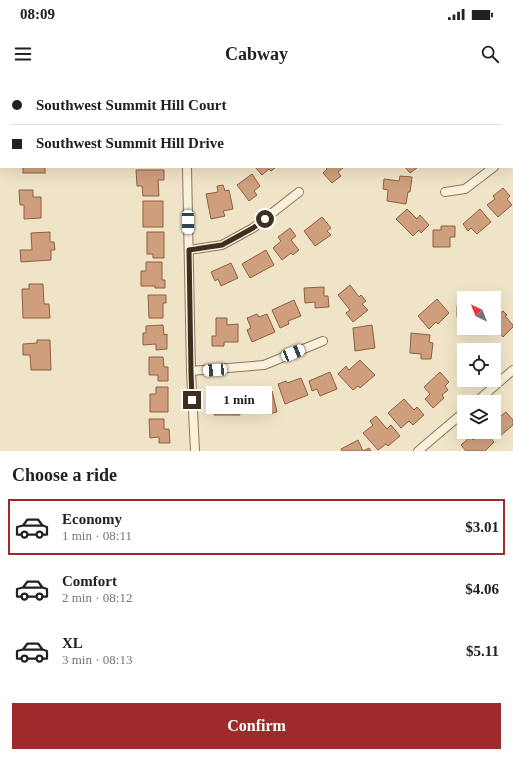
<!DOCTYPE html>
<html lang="en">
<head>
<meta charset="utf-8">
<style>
	:root { --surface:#fff; --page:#f2f2f2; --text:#202124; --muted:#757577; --line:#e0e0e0; --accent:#9e2a2b }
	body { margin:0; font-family:"Times New Roman",serif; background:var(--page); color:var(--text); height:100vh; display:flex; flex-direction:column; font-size:15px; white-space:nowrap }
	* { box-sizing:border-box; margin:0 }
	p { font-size:13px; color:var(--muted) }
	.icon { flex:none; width:22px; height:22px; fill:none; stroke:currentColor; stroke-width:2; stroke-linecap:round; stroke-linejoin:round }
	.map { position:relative; height:371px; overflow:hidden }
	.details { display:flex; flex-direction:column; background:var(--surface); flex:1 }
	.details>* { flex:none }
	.hud { position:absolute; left:0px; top:0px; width:513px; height:88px; box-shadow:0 4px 16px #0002; display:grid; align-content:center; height:88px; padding:0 12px; background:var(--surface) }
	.needle { width:26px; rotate:317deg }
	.controls { position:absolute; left:457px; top:211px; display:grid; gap:8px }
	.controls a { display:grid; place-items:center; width:44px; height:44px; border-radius:0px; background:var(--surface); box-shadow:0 4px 16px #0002; font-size:20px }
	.end { position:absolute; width:18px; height:18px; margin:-9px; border:5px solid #3d2e20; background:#fff; box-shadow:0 0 0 2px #fff }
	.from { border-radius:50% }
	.bubble { position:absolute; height:28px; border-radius:0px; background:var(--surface); box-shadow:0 4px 16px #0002; font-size:13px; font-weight:600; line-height:28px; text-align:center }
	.car { position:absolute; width:12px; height:24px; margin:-12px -6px; border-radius:5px; box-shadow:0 0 3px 1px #0007; background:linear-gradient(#fff 24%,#345 0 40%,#fff 0 76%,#345 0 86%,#fff 0) }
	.hud b { display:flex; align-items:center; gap:14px; height:38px; font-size:15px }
	.hud b+b { border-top:1px solid var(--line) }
	.hud i { width:10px; height:10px; background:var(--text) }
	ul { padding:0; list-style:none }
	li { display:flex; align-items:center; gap:12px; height:56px; margin:0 8px 6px; padding:0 4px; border:2px solid transparent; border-radius:0px }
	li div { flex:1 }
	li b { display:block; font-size:15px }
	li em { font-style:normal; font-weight:600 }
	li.active { border-color:var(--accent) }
	li>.icon { width:36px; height:36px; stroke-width:1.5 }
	h2 { padding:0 12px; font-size:18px; line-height:48px }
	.button { display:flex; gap:8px; margin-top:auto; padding:8px 12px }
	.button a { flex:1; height:46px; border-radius:0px; background:var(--accent); color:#fff; font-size:16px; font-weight:600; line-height:46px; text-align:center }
	.status { display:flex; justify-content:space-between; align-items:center; height:28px; padding:0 20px; background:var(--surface); direction:ltr }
	.status svg { height:11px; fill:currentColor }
	header { display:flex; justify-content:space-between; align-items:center; height:52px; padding:0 12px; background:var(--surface); font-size:18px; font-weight:600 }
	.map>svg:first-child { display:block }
</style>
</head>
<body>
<div class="status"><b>08:09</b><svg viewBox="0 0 49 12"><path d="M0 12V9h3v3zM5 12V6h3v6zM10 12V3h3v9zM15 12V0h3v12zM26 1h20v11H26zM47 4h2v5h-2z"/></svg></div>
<header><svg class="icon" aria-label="menu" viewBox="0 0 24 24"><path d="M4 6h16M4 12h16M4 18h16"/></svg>Cabway<svg class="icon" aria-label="search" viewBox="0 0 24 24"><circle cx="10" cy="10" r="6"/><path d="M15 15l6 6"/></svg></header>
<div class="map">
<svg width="513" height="371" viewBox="0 0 513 371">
	<rect width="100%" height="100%" fill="#f0e4c8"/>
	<g fill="#cf9f7d" stroke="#8d5f41">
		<rect x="23" y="87" width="22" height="6"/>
		<path d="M255 87H276L271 91 269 89 262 95Z"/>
		<path d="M326 87H344L338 92 341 96 332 103 323 93 327 89Z"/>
		<path d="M405 87H418L410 93Z"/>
		<path d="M136 90H164V100H158L159 116H143L142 106H137Z"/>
		<path d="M252 94 260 106 254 111 257 115 249 121 237 105Z"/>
		<path d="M400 96 412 97 410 112H408L406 124 387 121 388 110 383 109 384 99 399 101Z"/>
		<path d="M223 105 225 111 229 110 233 129 223 131 225 136 211 139 206 114 218 112 217 106Z"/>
		<path d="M503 108 510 116 507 119 512 125 498 137 487 125 495 119 493 116Z"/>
		<path d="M19 110H33V117H41V138L24 139V125H20Z"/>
		<rect x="143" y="121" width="20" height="26"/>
		<path d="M407 129 417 139 420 135 429 145 421 153 419 150 413 156 396 139Z"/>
		<path d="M480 129 491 142 477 154 471 148 468 151 463 144Z"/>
		<path d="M322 137 331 148 327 151 331 155 315 166 304 151Z"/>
		<path d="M441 146H455V157H450V167H433V150H441Z"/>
		<path d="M290 148 296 156 291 160 299 170 293 175 291 173 282 180 273 168 281 161 278 157Z"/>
		<path d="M50 152V162H54L55 170H51V180L21 182 20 170H32L31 153Z"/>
		<path d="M147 152H164V178H153V174H147Z"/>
		<path d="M266 170 274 185 250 198 242 184Z"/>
		<path d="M146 182H162V200H165V208H155V206H141V191H146Z"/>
		<path d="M231 183 238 198 221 206 218 199 215 201 211 192Z"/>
		<path d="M29 204H43L44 224H49L50 238H23L22 209H29Z"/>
		<path d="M350 205 359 217 361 215 366 221 362 224 368 230 353 242 346 233 350 230 338 215Z"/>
		<path d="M324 207V216H328L329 227 315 228V222L305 223 304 208Z"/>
		<path d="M148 215H166V223H163V238H149Z"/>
		<path d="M437 219 449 233 438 244 436 242 429 249 418 236Z"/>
		<path d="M461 219H464V237H457V226H461Z"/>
		<path d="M294 220 301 236 288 241 289 244 280 248 272 230Z"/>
		<path d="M503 231 507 235 505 236 513 245V247L503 257 496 250 494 252 490 248H494V237L495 238Z"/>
		<path d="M257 234 259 237 267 234 275 252 252 262 247 250 251 248 247 238Z"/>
		<path d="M216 238H227V245L238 244V262H224V266H212V256H216Z"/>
		<path d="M163 245 164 255 167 254V269L156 270V264L143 265V253H146V246Z"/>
		<path d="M372 245 375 268 355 271 353 248Z"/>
		<path d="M411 253 430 255 429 262 433 263 431 279H421V274L410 273Z"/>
		<path d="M37 260H50L51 290H31L30 275H23V264L37 263Z"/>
		<path d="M149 277H163L164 287H168V301H158V295H149Z"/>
		<path d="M360 280 375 295 360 308 358 306 353 310 338 294 346 286 349 290Z"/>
		<path d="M330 292 337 309 320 316 317 309 312 311 309 301Z"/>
		<path d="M440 292 449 302 445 306 448 310 442 315 444 318 433 328 425 319 430 314 424 307Z"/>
		<path d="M301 298 308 315 285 324 278 304 286 301 287 303Z"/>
		<path d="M156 307H168V332H150V314H156Z"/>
		<path d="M265 307 266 313 272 311 277 332 269 334 267 328 257 330 254 321 251 322 248 311Z"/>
		<path d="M228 311H240V335H214V315H228Z"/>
		<path d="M404 319 414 330 417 327 424 335 413 345 409 341 401 348 388 333Z"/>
		<path d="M506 332 513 340V345L500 356 495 350 494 351V337L495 336 497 339Z"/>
		<path d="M376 336 387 349 391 345 400 356 388 366 386 364 378 370 363 353 373 345 370 341Z"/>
		<path d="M149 339H164V349H169L170 363H159V357L150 358Z"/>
		<path d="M482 352H485L494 362 485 371H466L461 365 470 357 473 360Z"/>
		<path d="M358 360 363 371 369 368 371 371H342L341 369Z"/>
	</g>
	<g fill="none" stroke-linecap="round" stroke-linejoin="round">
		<g stroke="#8d765c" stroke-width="10">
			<g id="minor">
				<path d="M186 0V1"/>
				<path d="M489 0V1"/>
				<path d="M512 28 513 29"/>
				<path d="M512 73 513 72"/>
				<path d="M187 87 191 291 195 371"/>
				<path d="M445 112 465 109 494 87"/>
				<path d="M189 170 222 165 253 148 299 112"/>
				<path d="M463 270 464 271"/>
				<path d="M191 291 264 285 323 261"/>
				<path d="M476 322 513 290"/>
				<path d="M418 371 464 332"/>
			</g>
		</g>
		<use href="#minor" stroke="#faf1dc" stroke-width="8"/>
	</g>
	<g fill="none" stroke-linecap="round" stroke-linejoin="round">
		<path stroke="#3d2e20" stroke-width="5" d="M192 320 191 292 189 170 222 165 253 148 265 139"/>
	</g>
</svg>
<div class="controls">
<a><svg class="needle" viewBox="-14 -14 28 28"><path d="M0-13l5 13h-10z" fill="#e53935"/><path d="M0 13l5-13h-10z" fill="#757577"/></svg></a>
<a><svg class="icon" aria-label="locate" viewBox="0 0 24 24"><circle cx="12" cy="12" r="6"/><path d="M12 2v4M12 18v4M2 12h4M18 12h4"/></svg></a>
<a><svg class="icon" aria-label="layers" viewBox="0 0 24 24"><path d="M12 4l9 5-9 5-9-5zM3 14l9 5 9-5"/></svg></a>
</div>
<i class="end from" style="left:265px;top:139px"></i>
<i class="end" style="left:192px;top:320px"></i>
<div class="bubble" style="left:206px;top:306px;width:66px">1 min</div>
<i class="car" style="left:188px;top:142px;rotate:179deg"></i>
<i class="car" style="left:293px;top:273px;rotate:68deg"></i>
<i class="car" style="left:215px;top:290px;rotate:266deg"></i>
<div class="hud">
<b><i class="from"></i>Southwest Summit Hill Court</b>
<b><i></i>Southwest Summit Hill Drive</b>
</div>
</div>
<section class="details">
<h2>Choose a ride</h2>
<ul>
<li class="active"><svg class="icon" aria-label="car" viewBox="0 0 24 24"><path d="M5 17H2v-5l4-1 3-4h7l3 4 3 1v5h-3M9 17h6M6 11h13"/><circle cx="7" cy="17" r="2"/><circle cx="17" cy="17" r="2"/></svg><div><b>Economy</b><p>1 min · 08:11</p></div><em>$3.01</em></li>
<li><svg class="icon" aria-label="car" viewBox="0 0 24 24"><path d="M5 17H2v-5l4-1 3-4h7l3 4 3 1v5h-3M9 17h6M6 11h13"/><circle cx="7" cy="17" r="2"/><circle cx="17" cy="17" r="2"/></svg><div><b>Comfort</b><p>2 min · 08:12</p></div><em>$4.06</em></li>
<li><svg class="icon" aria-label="car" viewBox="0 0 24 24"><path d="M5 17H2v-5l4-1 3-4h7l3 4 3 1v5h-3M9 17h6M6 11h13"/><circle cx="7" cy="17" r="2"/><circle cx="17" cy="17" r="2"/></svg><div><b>XL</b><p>3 min · 08:13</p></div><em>$5.11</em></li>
</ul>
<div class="button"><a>Confirm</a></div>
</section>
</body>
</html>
